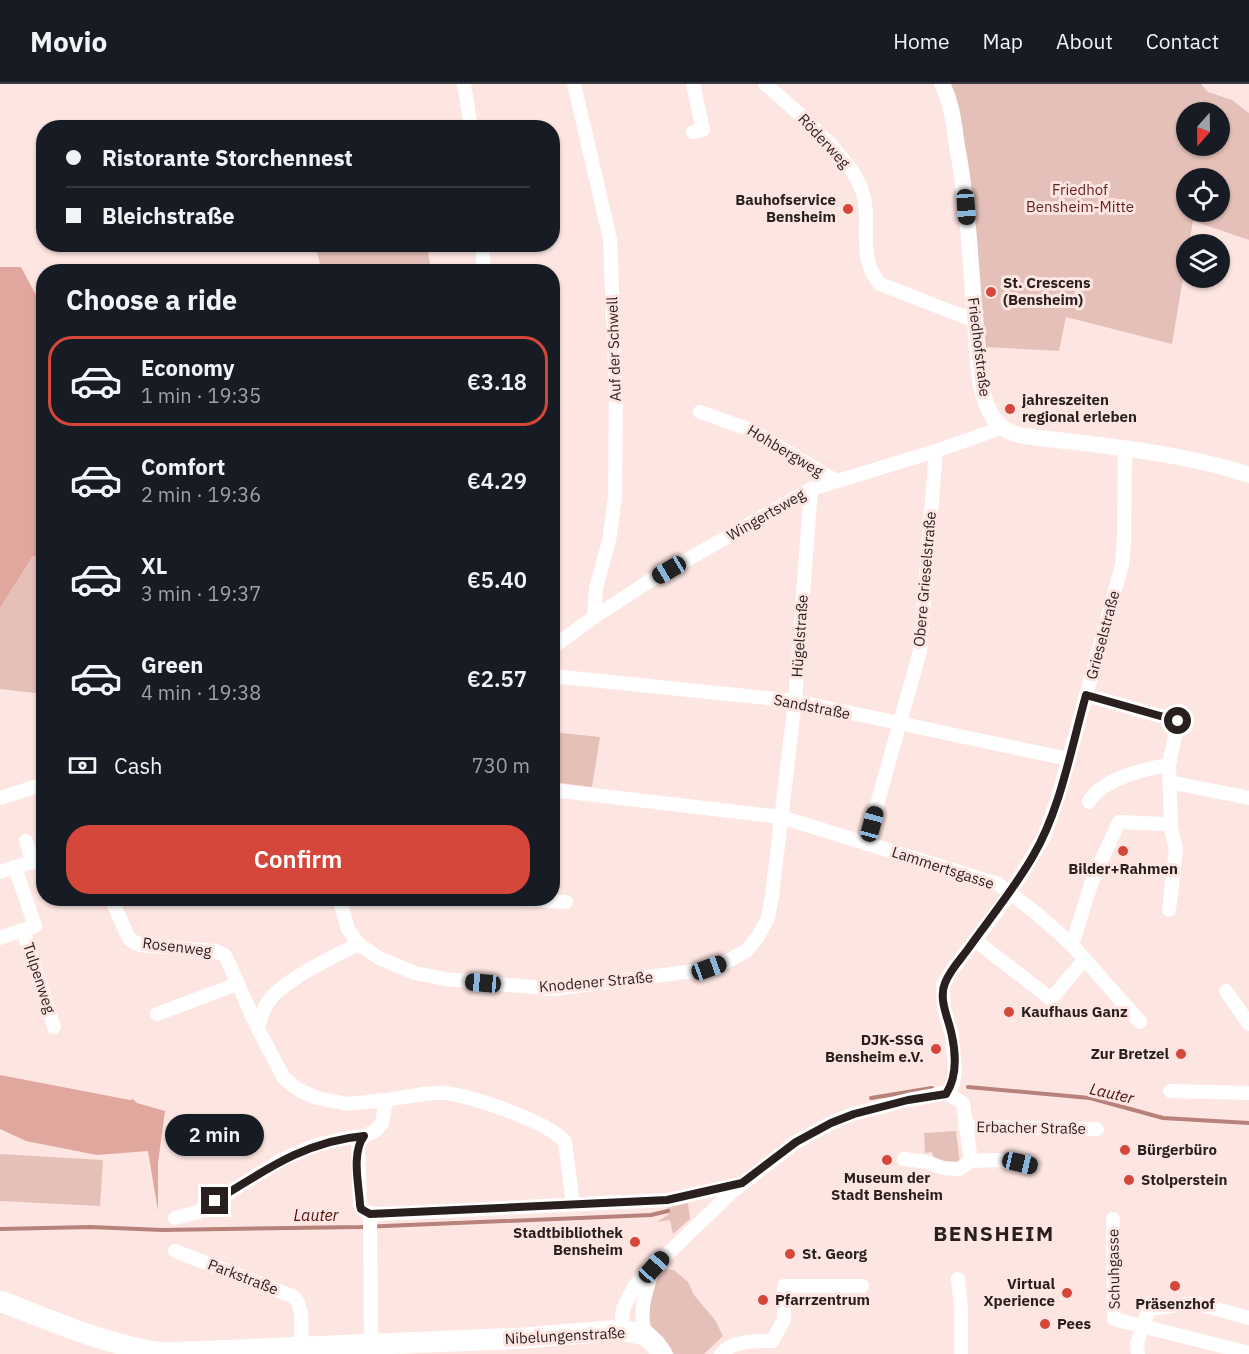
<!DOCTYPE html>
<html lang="en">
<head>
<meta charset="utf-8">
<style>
	:root { --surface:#171b24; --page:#242831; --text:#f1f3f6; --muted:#9ea1a6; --line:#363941; --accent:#d5473a }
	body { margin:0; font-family:"IBM Plex Sans",sans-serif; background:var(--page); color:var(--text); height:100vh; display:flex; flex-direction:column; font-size:22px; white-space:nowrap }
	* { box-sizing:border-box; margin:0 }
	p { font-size:20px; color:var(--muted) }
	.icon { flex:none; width:33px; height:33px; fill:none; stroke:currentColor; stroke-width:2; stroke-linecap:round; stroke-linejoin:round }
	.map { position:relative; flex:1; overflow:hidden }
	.details { position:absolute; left:36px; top:180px; width:524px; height:642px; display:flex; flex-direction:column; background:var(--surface); border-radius:24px; box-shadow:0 2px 4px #0004 }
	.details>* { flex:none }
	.top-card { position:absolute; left:36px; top:36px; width:524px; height:132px; border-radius:24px; box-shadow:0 2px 4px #0004; display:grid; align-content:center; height:132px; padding:0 30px; background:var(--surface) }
	.needle { width:39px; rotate:200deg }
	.buttons { position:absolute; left:1176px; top:18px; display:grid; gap:12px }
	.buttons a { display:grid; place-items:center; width:54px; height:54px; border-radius:50%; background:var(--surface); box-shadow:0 2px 4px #0004; font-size:30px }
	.end { position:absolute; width:27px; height:27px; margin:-14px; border:8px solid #281f1e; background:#fff; box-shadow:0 0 0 3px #fff }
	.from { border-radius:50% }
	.bubble { position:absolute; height:42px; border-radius:21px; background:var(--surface); box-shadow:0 2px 4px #0004; font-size:20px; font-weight:600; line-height:42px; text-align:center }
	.car { position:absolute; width:18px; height:36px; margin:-18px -9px; border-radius:8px; box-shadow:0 0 4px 2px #0007; background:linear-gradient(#222 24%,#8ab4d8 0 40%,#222 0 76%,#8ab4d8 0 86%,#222 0) }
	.top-card b { display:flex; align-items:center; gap:21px; height:57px; font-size:22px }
	.top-card b+b { border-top:2px solid var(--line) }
	.top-card i { width:15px; height:15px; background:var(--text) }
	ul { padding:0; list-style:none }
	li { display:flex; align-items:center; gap:18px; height:90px; margin:0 12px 9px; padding:0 18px; border:3px solid transparent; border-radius:24px }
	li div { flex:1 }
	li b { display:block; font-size:22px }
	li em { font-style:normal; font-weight:600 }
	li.on { border-color:var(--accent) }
	li>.icon { width:54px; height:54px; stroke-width:1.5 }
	h2 { padding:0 30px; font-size:27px; line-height:72px }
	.pay { display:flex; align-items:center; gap:15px; height:66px; padding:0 30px; font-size:22px }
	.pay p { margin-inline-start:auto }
	.cta { display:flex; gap:12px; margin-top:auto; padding:12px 30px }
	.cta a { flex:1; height:69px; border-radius:24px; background:var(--accent); color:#fff; font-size:24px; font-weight:600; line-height:69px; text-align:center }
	header { display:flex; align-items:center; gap:36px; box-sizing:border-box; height:84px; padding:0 30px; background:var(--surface); border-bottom:2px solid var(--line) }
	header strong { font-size:28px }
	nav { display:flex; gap:33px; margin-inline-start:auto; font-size:21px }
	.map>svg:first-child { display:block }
</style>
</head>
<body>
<header>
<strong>Movio</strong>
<nav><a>Home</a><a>Map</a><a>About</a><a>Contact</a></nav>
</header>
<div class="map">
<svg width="1249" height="1270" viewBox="0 0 1249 1270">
	<rect width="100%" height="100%" fill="#fde6e2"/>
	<g fill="#e5c0b9" fill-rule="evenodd">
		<path d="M948 0H1201L1208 8 1232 16 1249 29V156L1193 137 1189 160H1186V176L1172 260 1066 233 1059 267 986 263 979 185ZM1186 28H1220V62H1186ZM1186 94H1220V128H1186Z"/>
		<path d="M315 161H427L431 187H322Z"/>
		<path d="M33 472 43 475V610L0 605V524Z"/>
		<path d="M552 648 600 653 592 703 552 698Z"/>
		<path d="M956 1047 960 1079 935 1078 932 1068 925 1069 924 1049Z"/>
		<path d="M0 1070 103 1076 100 1122 0 1117Z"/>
		<path d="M688 1119 690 1135 673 1150 670 1136 657 1138 669 1130 667 1124Z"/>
		<path d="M661 1185 674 1186 688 1198 694 1211 715 1236 723 1252 704 1270H674L651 1242 645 1230Z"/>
	</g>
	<g fill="#e0a79e">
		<path d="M0 183H21L43 224V475L33 472 0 524Z"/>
		<path d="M0 991 130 1016 133 1015 137 1019 165 1027 158 1079V1127L148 1067 97 1071 26 1057 0 1045Z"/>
	</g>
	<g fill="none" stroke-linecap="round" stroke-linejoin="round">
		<g stroke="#b88179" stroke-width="4">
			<path d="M968 1003 1090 1014 1163 1034 1249 1039"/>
			<path d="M871 1014 932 1004"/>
			<path d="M0 1145 90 1143 162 1146 361 1143 651 1131 668 1127"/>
		</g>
		<g stroke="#fff" stroke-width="14">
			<path d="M464 0 471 44"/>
			<path d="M574 0 610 155 616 308 615 413 609 457 596 504 594 533"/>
			<path d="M765 0C794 25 849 71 862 106 873 138 855 171 880 200L965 233 975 234"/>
			<path d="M693 48 703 46 693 0"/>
			<path d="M482 160 484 188"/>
			<path d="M700 328 751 346 836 397"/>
			<path d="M552 564 594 533 648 498 811 405 936 367 1001 344"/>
			<path d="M552 592 795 617 1068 675"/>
			<path d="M1086 611 1178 637 1169 681 1171 744 1176 765 1169 826"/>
			<path d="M1169 698 1249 714"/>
			<path d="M552 706 781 733 998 800 1036 829 1072 861 1140 938"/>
			<path d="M0 714 44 700"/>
			<path d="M1089 718C1100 696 1146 684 1169 681"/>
			<path d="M26 757 33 778 15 783 35 842 23 846 54 943"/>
			<path d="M866 760 920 567 936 367"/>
			<path d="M0 788 15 783"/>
			<path d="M111 814 129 855 140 861 215 867 225 871 258 945"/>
			<path d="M339 814 348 845 358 860 379 874 415 889 445 895 555 905 694 887 726 878 746 867 757 854 768 834 772 812 795 617 811 405"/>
			<path d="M510 814 566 818"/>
			<path d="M0 854 23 846"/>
			<path d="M975 856 1051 915 1085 875"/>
			<path d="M358 860C332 874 284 895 268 918 262 927 260 935 258 945L284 994 299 1006 317 1014 348 1020 386 1016 382 1039 375 1047 364 1052 358 1062 360 1121 365 1128 376 1130 424 1128 667 1116 740 1100"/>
			<path d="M1072 861 1092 797 1119 738 1165 740 1171 744"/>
			<path d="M1226 907 1249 940"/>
			<path d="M157 930 237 900"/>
			<path d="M1170 1007 1249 1009"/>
			<path d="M946 1009 963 1019 971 1077"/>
			<path d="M386 1016C400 1014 434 1007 446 1009 473 1013 548 1037 565 1058L573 1120"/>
			<path d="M965 1043 1097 1045"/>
			<path d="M904 1075 927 1078 943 1084 959 1085 971 1077 998 1076 1032 1081"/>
			<path d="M370 1129 371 1262"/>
			<path d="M175 1134 198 1128 283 1075 316 1061 347 1054 364 1052"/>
			<path d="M1113 1135 1114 1235 1249 1269"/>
			<path d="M175 1167 292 1212C306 1221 300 1249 301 1264"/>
			<path d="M958 1195 961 1223V1270"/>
			<path d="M621 1246 623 1225 635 1201 733 1107 796 1058 831 1039 853 1030 908 1016 946 1009 953 1000 955 987 952 952 944 924 943 901 952 886 1007 814 1044 753 1059 710 1122 481 1124 459 1125 365"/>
			<path d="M645 1251C639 1225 645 1210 653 1185"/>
			<path d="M721 1270C733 1256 755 1257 772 1257L784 1236V1202H862"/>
			<path d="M1138 1270 1137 1259 1149 1225 1195 1219 1249 1234"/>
		</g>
		<path stroke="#fff" stroke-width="16" d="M942 0C952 19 954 41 957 62 968 121 971 181 975 240 978 269 977 305 991 330 999 344 1009 349 1024 352 1095 361 1181 368 1249 391"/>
		<path stroke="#fff" stroke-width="21" d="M0 1217C53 1237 106 1261 163 1269L525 1254 621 1246 645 1251 655 1260 662 1270"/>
	</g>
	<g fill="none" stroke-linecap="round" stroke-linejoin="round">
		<path stroke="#281f1e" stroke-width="8" d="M215 1117C264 1087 305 1057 364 1052 351 1069 359 1101 360 1121L361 1125 370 1130 667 1116 742 1099 796 1058 831 1039 854 1030 908 1016 946 1010C957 993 956 971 952 952 949 935 938 916 945 899 950 886 960 876 968 865 990 834 1014 805 1033 772 1061 724 1071 664 1086 611L1178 637"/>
	</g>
	<g fill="#d5473a" stroke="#fde6e2" stroke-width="2">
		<circle cx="848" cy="125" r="6"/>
		<circle cx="991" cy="208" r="6"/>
		<circle cx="1010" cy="325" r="6"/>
		<circle cx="1123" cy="767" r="6"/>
		<circle cx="1009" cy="928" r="6"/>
		<circle cx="936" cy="965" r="6"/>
		<circle cx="1181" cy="970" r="6"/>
		<circle cx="1125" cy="1066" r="6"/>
		<circle cx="887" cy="1076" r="6"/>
		<circle cx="1129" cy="1096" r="6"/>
		<circle cx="635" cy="1158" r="6"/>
		<circle cx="790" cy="1170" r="6"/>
		<circle cx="1175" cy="1202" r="6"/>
		<circle cx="1067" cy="1209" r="6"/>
		<circle cx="763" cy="1216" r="6"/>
		<circle cx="1045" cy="1240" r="6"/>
	</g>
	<g text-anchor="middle" stroke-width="6" stroke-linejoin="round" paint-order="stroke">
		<g font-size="15" fill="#281f1e" stroke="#fde6e2">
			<text transform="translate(824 57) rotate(47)" y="5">Röderweg</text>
			<text transform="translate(979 263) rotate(83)" y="5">Friedhofstraße</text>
			<text transform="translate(614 265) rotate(-92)" y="5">Auf der Schwell</text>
			<text transform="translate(785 367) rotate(31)" y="5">Hohbergweg</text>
			<text transform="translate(766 431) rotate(-30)" y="5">Wingertsweg</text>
			<text transform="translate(925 495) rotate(-85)" y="5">Obere Grieselstraße</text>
			<text transform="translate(1103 551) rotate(-75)" y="5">Grieselstraße</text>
			<text transform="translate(800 552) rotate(-86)" y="5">Hügelstraße</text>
			<text transform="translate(812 623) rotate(11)" y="5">Sandstraße</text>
			<text transform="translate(943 784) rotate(18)" y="5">Lammertsgasse</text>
			<text transform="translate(177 863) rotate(7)" y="5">Rosenweg</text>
			<text transform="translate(39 894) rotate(72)" y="5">Tulpenweg</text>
			<text transform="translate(596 898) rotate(-5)" y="5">Knodener Straße</text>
			<text transform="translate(1031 1044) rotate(1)" y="5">Erbacher Straße</text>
			<text transform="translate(1114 1185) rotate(-91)" y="5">Schuhgasse</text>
			<text transform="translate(243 1193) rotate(21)" y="5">Parkstraße</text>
			<text transform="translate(565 1252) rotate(-3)" y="5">Nibelungenstraße</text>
		</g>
		<g font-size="15" fill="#631f18" stroke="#fde6e2">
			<text x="1080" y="111">Friedhof<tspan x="1080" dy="17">Bensheim-Mitte</tspan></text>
		</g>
		<g font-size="15" font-weight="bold" fill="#281f1e" stroke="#fde6e2" text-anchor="start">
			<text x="836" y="121" text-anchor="end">Bauhofservice<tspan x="836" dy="17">Bensheim</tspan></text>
			<text x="1003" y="204">St. Crescens<tspan x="1003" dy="17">(Bensheim)</tspan></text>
			<text x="1022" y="321">jahreszeiten<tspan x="1022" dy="17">regional erleben</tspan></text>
			<text x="1123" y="790" text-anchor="middle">Bilder+Rahmen</text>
			<text x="1021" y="933">Kaufhaus Ganz</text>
			<text x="924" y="961" text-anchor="end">DJK-SSG<tspan x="924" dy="17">Bensheim e.V.</tspan></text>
			<text x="1169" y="975" text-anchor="end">Zur Bretzel</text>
			<text x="1137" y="1071">Bürgerbüro</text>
			<text x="887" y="1099" text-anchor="middle">Museum der<tspan x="887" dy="17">Stadt Bensheim</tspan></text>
			<text x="1141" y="1101">Stolperstein</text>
			<text x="623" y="1154" text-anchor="end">Stadtbibliothek<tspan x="623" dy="17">Bensheim</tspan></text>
			<text x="802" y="1175">St. Georg</text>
			<text x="1055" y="1205" text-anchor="end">Virtual<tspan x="1055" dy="17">Xperience</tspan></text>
			<text x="775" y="1221">Pfarrzentrum</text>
			<text x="1175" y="1225" text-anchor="middle">Präsenzhof</text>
			<text x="1057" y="1245">Pees</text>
		</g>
		<g font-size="16" font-style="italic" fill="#530f0a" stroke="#fde6e2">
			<text transform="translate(1112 1009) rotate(13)" y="6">Lauter</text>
			<text x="316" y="1137">Lauter</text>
		</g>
		<g font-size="21" font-weight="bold" letter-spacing="1.5" fill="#281f1e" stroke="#fde6e2">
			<text x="994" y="1157">BENSHEIM</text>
		</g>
	</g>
</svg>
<div class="buttons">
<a><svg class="needle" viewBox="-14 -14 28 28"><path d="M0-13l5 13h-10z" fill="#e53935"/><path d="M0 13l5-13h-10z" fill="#9ea1a6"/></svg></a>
<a><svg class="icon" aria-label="locate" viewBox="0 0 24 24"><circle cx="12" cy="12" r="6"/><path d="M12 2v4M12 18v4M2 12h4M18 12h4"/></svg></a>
<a><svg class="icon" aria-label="layers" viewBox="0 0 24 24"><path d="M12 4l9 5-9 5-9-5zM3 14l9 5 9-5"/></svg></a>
</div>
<i class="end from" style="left:1178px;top:637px"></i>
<i class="end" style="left:215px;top:1117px"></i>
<div class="bubble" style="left:165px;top:1030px;width:99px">2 min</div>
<i class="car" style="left:966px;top:123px;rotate:176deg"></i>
<i class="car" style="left:669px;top:486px;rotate:240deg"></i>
<i class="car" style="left:872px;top:740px;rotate:15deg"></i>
<i class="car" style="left:709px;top:884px;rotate:70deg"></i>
<i class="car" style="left:483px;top:899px;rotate:275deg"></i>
<i class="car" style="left:1020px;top:1079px;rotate:103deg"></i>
<i class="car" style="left:654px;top:1183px;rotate:42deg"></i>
<div class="top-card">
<b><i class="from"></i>Ristorante Storchennest</b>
<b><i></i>Bleichstraße</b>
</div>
<section class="details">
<h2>Choose a ride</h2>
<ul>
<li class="on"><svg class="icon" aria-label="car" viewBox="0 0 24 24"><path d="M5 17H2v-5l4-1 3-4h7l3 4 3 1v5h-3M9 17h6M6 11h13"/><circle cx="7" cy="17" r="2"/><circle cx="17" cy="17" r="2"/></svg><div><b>Economy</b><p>1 min · 19:35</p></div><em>€3.18</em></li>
<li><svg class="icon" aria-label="car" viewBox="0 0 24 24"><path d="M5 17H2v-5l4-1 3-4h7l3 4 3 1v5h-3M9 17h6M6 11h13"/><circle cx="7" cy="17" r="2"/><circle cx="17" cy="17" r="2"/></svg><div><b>Comfort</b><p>2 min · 19:36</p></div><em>€4.29</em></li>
<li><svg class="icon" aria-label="car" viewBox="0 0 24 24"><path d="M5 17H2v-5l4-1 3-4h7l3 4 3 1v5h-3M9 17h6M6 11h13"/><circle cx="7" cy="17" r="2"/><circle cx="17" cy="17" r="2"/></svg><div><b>XL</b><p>3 min · 19:37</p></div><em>€5.40</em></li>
<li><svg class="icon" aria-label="car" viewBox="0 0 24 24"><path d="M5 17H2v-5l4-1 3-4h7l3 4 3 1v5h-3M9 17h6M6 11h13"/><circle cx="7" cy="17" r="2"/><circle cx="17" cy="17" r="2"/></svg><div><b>Green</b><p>4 min · 19:38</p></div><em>€2.57</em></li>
</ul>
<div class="pay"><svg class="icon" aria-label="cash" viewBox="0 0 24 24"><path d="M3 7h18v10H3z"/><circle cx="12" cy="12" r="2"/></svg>Cash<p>730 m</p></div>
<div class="cta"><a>Confirm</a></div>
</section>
</div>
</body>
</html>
